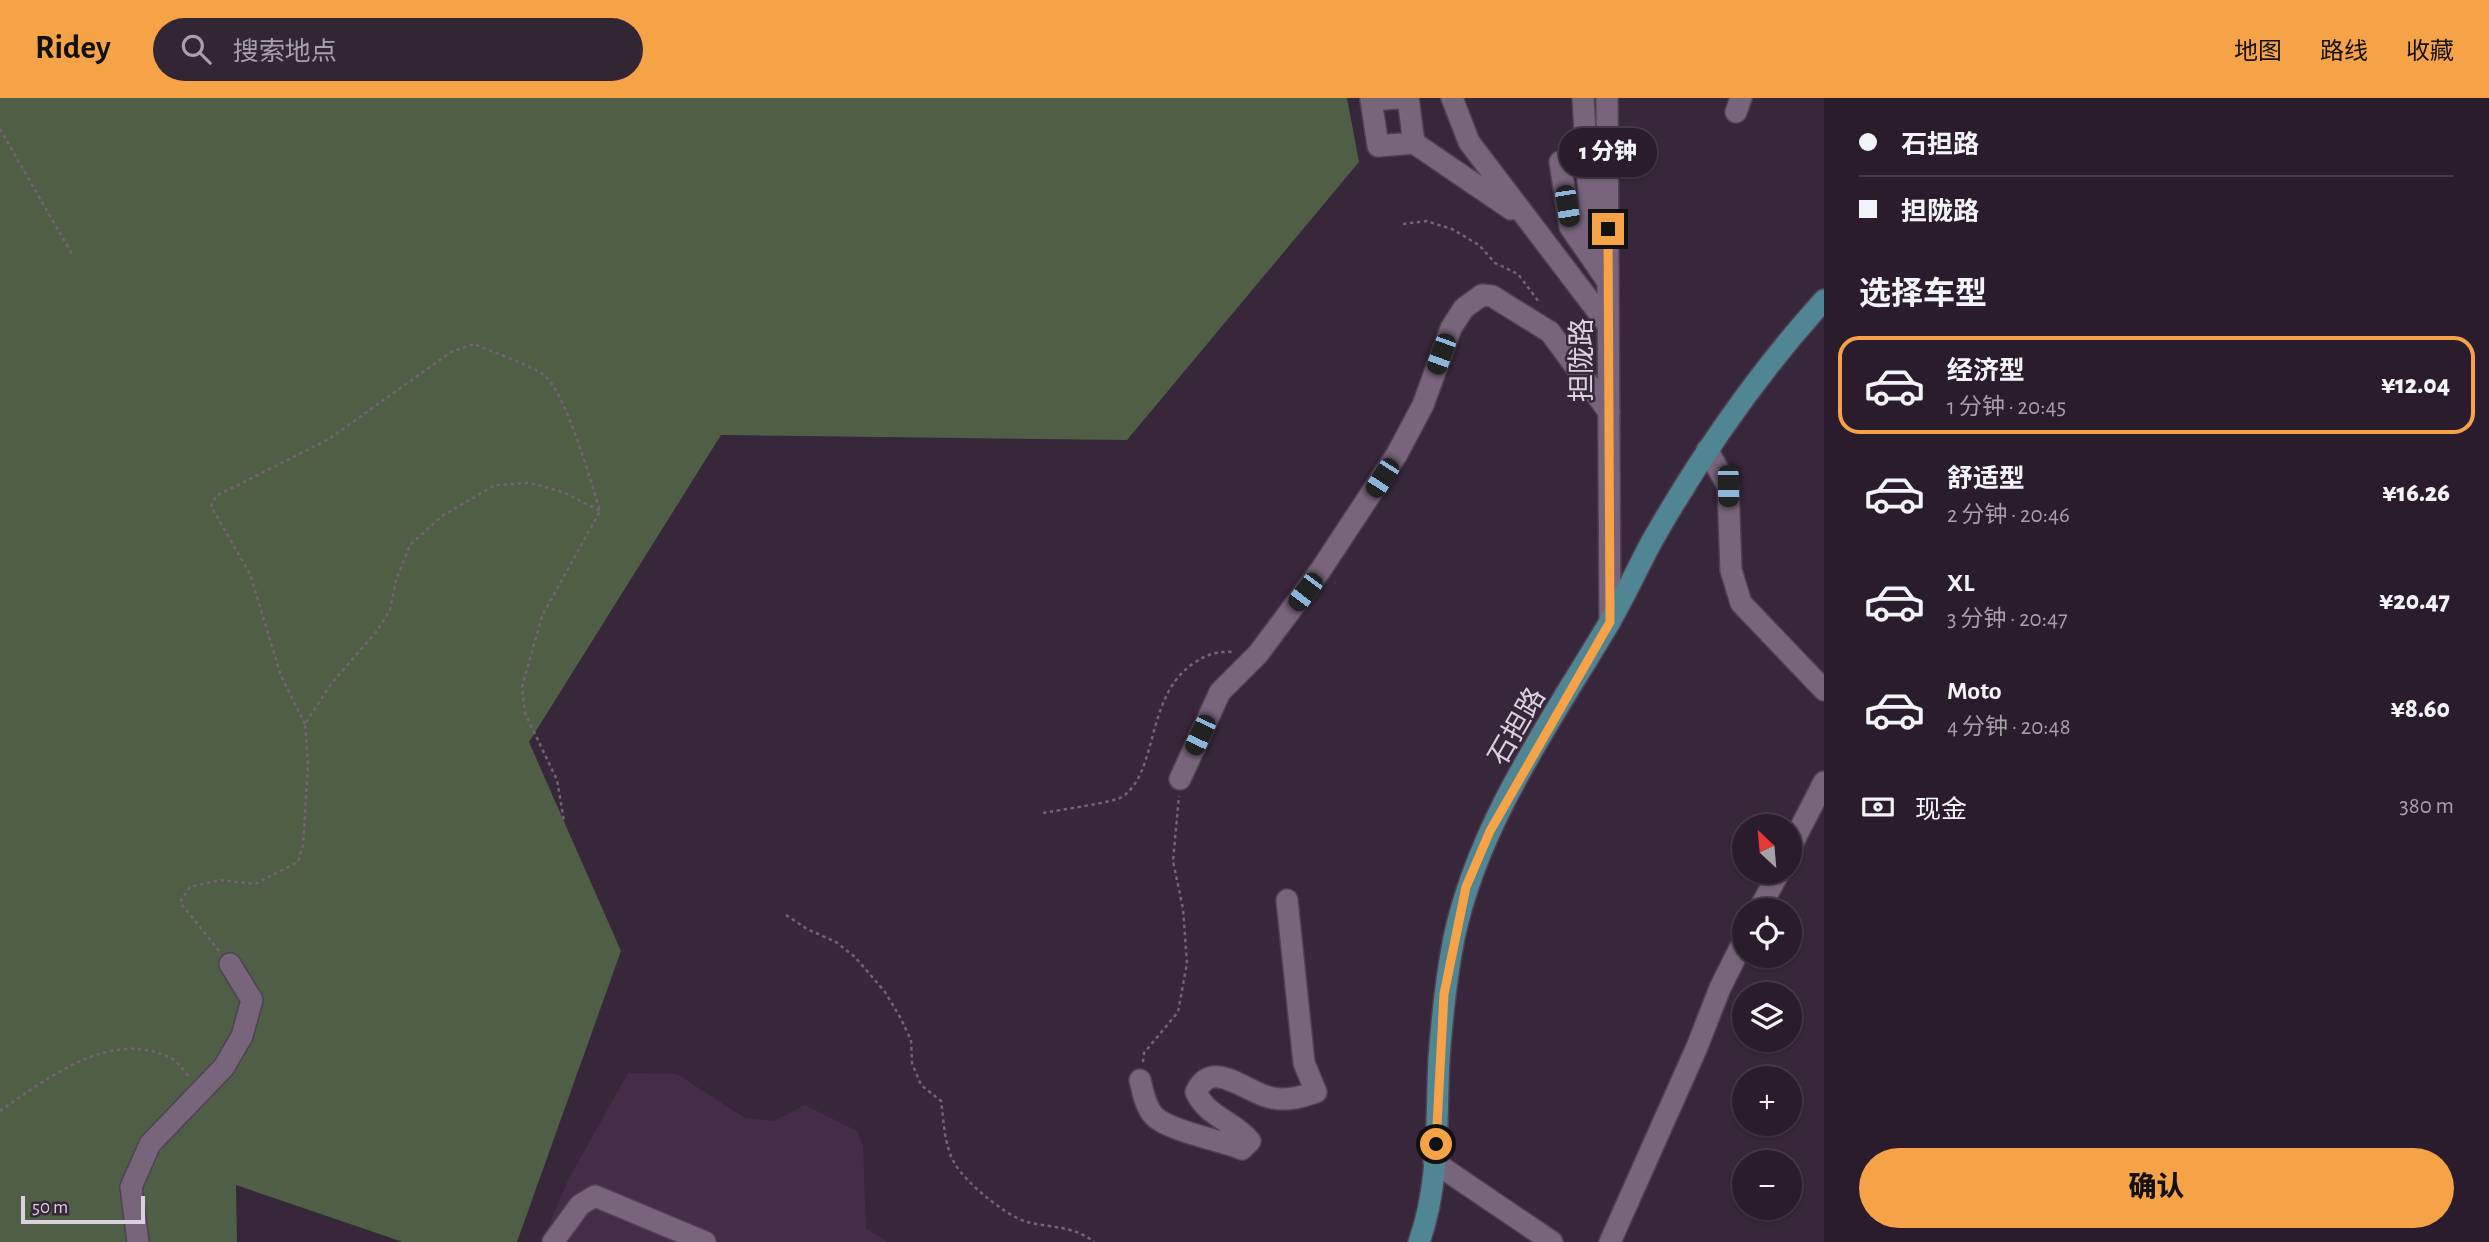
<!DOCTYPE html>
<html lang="zh">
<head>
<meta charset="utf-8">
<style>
	:root { --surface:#2a1c2c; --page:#322534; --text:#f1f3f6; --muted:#a5a1a9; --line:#463a48; --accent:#f6a247 }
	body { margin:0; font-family:"Alegreya Sans","Noto Sans SC",sans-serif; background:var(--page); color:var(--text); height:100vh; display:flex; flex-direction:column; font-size:26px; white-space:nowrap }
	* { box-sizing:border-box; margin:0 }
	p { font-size:23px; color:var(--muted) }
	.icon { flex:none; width:38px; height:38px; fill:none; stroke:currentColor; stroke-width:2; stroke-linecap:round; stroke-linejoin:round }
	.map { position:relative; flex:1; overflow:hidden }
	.side { display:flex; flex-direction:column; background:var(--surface); width:665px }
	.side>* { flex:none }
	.guide { display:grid; align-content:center; height:154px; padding:0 35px; background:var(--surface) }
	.needle { width:46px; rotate:334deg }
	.tools { position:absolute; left:1732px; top:716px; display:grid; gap:14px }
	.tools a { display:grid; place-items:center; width:70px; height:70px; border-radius:50%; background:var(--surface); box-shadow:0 2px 5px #0004,0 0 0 2px var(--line); font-size:35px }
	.scale { position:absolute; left:21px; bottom:18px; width:124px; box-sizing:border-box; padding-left:7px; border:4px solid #dbd0dd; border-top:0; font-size:19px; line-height:24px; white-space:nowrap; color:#dbd0dd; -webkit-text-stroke:5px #38263a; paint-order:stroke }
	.end { position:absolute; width:32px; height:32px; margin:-16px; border:9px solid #f6a247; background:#111; box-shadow:0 0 0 4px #111 }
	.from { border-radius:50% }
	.bubble { position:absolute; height:49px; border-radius:24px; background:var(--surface); box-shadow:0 2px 5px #0004,0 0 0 2px var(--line); font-size:23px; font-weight:800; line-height:49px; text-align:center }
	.car { position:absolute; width:21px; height:42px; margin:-21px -10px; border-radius:9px; box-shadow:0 0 5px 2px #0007; background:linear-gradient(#222 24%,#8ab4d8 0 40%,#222 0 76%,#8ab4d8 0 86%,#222 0) }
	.guide b { display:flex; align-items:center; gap:24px; height:66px; font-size:26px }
	.guide b+b { border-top:2px solid var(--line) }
	.guide i { width:18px; height:18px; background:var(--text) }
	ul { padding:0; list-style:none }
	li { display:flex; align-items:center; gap:21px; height:98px; margin:0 14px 10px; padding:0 21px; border:4px solid transparent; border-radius:21px }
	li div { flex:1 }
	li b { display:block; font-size:26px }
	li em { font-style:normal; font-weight:800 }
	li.current { border-color:var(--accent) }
	li>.icon { width:63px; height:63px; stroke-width:1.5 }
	h2 { padding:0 35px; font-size:32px; line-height:84px }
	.pay { display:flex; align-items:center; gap:18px; height:77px; padding:0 35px; font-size:26px }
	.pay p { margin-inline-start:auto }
	.cta { display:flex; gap:14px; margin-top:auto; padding:14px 35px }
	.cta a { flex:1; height:80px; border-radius:42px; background:var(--accent); color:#111; font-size:28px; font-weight:800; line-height:80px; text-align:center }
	header { display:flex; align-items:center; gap:42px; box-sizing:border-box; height:98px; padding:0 35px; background:var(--accent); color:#111 }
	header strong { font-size:33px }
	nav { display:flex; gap:38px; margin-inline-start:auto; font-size:24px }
	.search { width:490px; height:63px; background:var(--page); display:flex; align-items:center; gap:18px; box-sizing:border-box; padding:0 24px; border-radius:38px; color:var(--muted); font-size:26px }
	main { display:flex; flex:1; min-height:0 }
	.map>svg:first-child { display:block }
</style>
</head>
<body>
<header>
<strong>Ridey</strong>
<div class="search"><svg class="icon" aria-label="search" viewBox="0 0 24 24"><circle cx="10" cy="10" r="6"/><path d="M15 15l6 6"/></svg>搜索地点</div>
<nav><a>地图</a><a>路线</a><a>收藏</a></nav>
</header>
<main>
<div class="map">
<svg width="1824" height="1144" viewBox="0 0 1824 1144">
	<rect width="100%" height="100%" fill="#38263a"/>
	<path fill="#442e47" d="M628 975 677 976 745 1020 774 1023 805 1007 857 1033 863 1048 866 1131 888 1144H542L568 1082Z"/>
	<path fill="#4f5f46" d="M0 0H1347L1359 64 1127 342 721 337 529 644 621 853 517 1144H403L236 1087 237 1144H0Z"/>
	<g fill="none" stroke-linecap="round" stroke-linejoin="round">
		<g stroke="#504152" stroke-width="24">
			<g id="minor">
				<path d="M1399 0 1371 2 1378 48 1414 45 1511 111"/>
				<path d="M1408 0 1414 45"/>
				<path d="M1452 0 1469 44 1608 227"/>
				<path d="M1583 0 1593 162 1608 184"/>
				<path d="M1607 0 1610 524"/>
				<path d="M1736 14 1741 0"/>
				<path d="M1560 64 1570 129 1593 162"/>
				<path d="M1707 352 1728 388 1731 472 1741 505 1824 592"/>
				<path d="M1180 681 1220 594 1258 556 1320 473 1397 356 1423 307 1451 230 1464 210 1482 197 1492 198 1550 234 1609 314"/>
				<path d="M1790 750 1824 684"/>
				<path d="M1759 812 1779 774"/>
				<path d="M1140 982C1143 994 1145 1008 1154 1018 1169 1033 1220 1042 1242 1051L1250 1043C1234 1023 1207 1019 1196 994 1213 958 1248 997 1273 1000 1288 1003 1302 999 1316 994L1304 965 1287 802"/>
				<path d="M1434 1064 1552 1144"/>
				<path d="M138 1144 131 1089 150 1046 224 969 242 938 252 902 230 866"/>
				<path d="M553 1144 580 1107 595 1098 705 1144"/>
				<path d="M1610 1144 1697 949 1720 890 1745 840"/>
			</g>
		</g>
		<g stroke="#504152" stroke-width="24">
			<path id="major" d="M1419 1144C1440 1086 1436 1021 1439 961 1442 920 1446 880 1454 840 1478 726 1549 626 1608 527 1624 500 1637 471 1652 443 1701 357 1757 276 1824 202"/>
		</g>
		<g stroke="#736375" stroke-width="2.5" stroke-dasharray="3.5 3.5" stroke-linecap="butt">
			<path d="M0 31 72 156"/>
			<path d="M1403 126 1426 123 1452 131 1479 147 1495 165 1518 176 1539 204"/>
			<path d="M305 626 281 578 250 476 211 408 216 398 329 341 451 254 474 246C490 253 533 268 544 277 566 295 591 384 600 413L542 518 522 589 525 615 557 682 564 723"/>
			<path d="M1043 715C1059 712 1111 705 1122 699 1159 674 1145 597 1194 565 1207 556 1218 553 1234 554"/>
			<path d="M786 817 807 831 836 844 855 859 885 894 900 919 911 942 912 965 921 987 941 1003C944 1023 944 1048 955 1066 966 1085 1006 1118 1027 1124 1051 1130 1075 1128 1094 1144"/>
			<path d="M219 853 180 804 190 789 220 782 255 786 298 764 303 747 308 667 305 626 331 586 377 533 390 512 396 482 410 447 442 418 495 387 530 385 563 394 600 413"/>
			<path d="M1143 964 1144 955 1178 914 1187 865 1183 811 1173 763 1179 698"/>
			<path d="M0 1013C48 980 111 930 171 960 178 964 185 974 190 980"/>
		</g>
		<use href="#minor" stroke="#78647b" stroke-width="21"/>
		<use href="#major" stroke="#508694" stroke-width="21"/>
	</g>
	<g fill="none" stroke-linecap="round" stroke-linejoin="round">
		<path stroke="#f6a247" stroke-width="9" d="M1436 1046 1444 896 1466 789 1490 733 1610 524 1608 131"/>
	</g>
	<g text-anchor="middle" stroke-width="5" stroke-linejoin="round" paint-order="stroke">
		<g font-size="28" fill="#dbd0dd" stroke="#38263a">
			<text transform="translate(1581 262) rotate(-90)" y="10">担陇路</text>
			<text transform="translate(1516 628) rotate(-60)" y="10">石担路</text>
		</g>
	</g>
</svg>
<div class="tools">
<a><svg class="needle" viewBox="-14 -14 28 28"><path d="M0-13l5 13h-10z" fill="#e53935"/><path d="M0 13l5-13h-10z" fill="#a5a1a9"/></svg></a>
<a><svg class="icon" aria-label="locate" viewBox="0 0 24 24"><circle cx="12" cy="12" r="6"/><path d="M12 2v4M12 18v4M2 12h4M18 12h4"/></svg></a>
<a><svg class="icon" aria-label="layers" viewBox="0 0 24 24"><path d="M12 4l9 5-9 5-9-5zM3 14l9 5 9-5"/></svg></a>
<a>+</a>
<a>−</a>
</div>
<div class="scale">50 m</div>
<i class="end from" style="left:1436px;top:1046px"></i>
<i class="end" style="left:1608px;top:131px"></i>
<div class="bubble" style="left:1559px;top:30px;width:98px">1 分钟</div>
<i class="car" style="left:1567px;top:108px;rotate:171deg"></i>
<i class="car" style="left:1441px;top:256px;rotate:200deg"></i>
<i class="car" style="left:1382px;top:380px;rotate:213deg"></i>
<i class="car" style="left:1728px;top:388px;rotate:179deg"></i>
<i class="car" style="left:1305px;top:494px;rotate:217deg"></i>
<i class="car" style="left:1200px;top:637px;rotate:205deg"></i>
</div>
<section class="side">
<div class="guide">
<b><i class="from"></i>石担路</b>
<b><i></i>担陇路</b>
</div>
<h2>选择车型</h2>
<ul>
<li class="current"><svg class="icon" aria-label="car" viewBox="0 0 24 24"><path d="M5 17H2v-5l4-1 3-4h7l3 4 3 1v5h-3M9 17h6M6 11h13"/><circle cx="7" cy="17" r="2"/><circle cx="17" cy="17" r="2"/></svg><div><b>经济型</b><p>1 分钟 · 20:45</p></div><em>¥12.04</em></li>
<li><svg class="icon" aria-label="car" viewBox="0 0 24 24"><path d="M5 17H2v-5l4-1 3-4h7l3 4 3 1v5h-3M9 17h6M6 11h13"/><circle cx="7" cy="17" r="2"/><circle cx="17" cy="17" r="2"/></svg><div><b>舒适型</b><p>2 分钟 · 20:46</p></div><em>¥16.26</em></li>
<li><svg class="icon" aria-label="car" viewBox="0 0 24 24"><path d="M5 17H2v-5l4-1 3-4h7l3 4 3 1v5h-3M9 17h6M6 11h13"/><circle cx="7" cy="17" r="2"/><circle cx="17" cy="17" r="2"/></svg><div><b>XL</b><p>3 分钟 · 20:47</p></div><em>¥20.47</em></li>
<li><svg class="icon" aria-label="car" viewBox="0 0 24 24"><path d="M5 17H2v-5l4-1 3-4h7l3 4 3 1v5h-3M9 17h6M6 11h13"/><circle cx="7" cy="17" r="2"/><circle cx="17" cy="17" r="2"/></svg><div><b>Moto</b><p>4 分钟 · 20:48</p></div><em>¥8.60</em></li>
</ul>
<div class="pay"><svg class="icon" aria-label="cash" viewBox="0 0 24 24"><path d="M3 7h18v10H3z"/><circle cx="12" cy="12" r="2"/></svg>现金<p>380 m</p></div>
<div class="cta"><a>确认</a></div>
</section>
</main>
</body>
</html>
